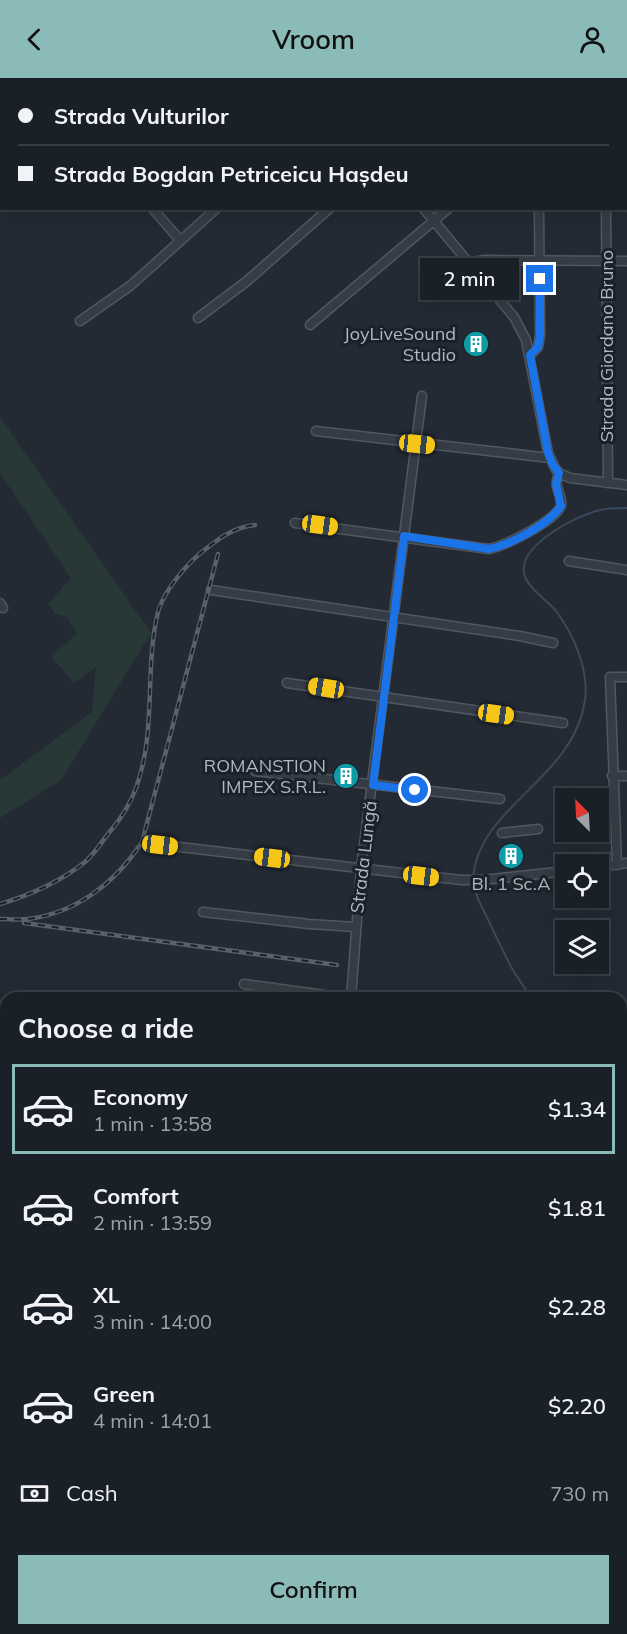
<!DOCTYPE html>
<html lang="en">
<head>
<meta charset="utf-8">
<style>
	:root { --surface:#1a2027; --page:#272d33; --text:#f1f3f6; --muted:#9fa3a7; --line:#383e44; --accent:#8bbbb9 }
	body { margin:0; font-family:Mulish,sans-serif; background:var(--page); color:var(--text); height:100vh; display:flex; flex-direction:column; font-size:22px; white-space:nowrap }
	* { box-sizing:border-box; margin:0 }
	p { font-size:20px; color:var(--muted) }
	.icon { flex:none; width:33px; height:33px; fill:none; stroke:currentColor; stroke-width:2; stroke-linecap:round; stroke-linejoin:round }
	.map { position:relative; flex:1; overflow:hidden }
	.side { position:absolute; left:0px; top:914px; width:627px; height:644px; display:flex; flex-direction:column; background:var(--surface); border-radius:18px 18px 0 0; box-shadow:0 6px 24px #0002,0 0 0 2px var(--line) }
	.side>* { flex:none }
	.hud { position:absolute; left:0px; top:0px; width:627px; height:132px; box-shadow:0 6px 24px #0002,0 0 0 2px var(--line); display:grid; align-content:center; height:132px; padding:0 18px; background:var(--surface) }
	.needle { width:39px; rotate:336deg }
	.buttons { position:absolute; left:555px; top:710px; display:grid; gap:12px }
	.buttons a { display:grid; place-items:center; width:54px; height:54px; border-radius:0px; background:var(--surface); box-shadow:0 6px 24px #0002,0 0 0 2px var(--line); font-size:30px }
	.end { position:absolute; width:27px; height:27px; margin:-14px; border:8px solid #1a73e8; background:#fff; box-shadow:0 0 0 3px #fff }
	.from { border-radius:50% }
	.bubble { position:absolute; height:42px; border-radius:0px; background:var(--surface); box-shadow:0 6px 24px #0002,0 0 0 2px var(--line); font-size:20px; font-weight:600; line-height:42px; text-align:center }
	.car { position:absolute; width:18px; height:36px; margin:-18px -9px; border-radius:8px; box-shadow:0 0 4px 2px #0007; background:linear-gradient(#f5c518 24%,#345 0 40%,#f5c518 0 76%,#345 0 86%,#f5c518 0) }
	.hud b { display:flex; align-items:center; gap:21px; height:57px; font-size:22px }
	.hud b+b { border-top:2px solid var(--line) }
	.hud i { width:15px; height:15px; background:var(--text) }
	ul { padding:0; list-style:none }
	li { display:flex; align-items:center; gap:18px; height:90px; margin:0 12px 9px; padding:0 6px; border:3px solid transparent; border-radius:0px }
	li div { flex:1 }
	li b { display:block; font-size:22px }
	li em { font-style:normal; font-weight:600 }
	li.on { border-color:var(--accent) }
	li>.icon { width:54px; height:54px; stroke-width:1.5 }
	h2 { padding:0 18px; font-size:27px; line-height:72px }
	.pay { display:flex; align-items:center; gap:15px; height:66px; padding:0 18px; font-size:22px }
	.pay p { margin-inline-start:auto }
	.primary-button { display:flex; gap:12px; margin-top:auto; padding:12px 18px }
	.primary-button a { flex:1; height:69px; border-radius:0px; background:var(--accent); color:#111; font-size:24px; font-weight:600; line-height:69px; text-align:center }
	header { display:flex; justify-content:space-between; align-items:center; height:78px; padding:0 18px; background:var(--accent); color:#111; font-size:27px; font-weight:600 }
	.map>svg:first-child { display:block }
</style>
</head>
<body>
<header><svg class="icon" aria-label="back" viewBox="0 0 24 24"><path d="M15 5l-7 7 7 7"/></svg>Vroom<svg class="icon" aria-label="person" viewBox="0 0 24 24"><circle cx="12" cy="8" r="4"/><path d="M4 21q1-7 8-7t8 7"/></svg></header>
<div class="map">
<svg width="627" height="1556" viewBox="0 0 627 1556">
	<rect width="100%" height="100%" fill="#232a34"/>
	<g fill="#273837">
		<path d="M0 339 151 555 61 702 0 740V702L92 634 96 589 74 605 51 578 77 556 67 539 55 536 48 526 71 500 0 395Z"/>
		<path d="M627 937V1030L621 1018V938Z"/>
		<path d="M50 1551H441L442 1556H55Z"/>
	</g>
	<g fill="none" stroke-linecap="round" stroke-linejoin="round">
		<g stroke="#3a495b" stroke-width="2">
			<path d="M473 799C479 728 574 701 585 622 589 592 574 557 556 533 547 522 527 510 524 495 519 466 578 437 600 432 609 430 618 430 627 430"/>
			<path d="M473 805 478 821 511 889 531 920"/>
			<path d="M621 1031C627 1057 627 1102 621 1129"/>
			<path d="M0 1204 6 1206"/>
		</g>
		<g stroke="#50575f" stroke-width="11">
			<g id="minor">
				<path d="M86 0 89 2"/>
				<path d="M312 0 313 2"/>
				<path d="M14 2 17 0"/>
				<path d="M155 2 158 0"/>
				<path d="M224 2 225 0"/>
				<path d="M365 2 367 0"/>
				<path d="M485 2 487 0"/>
				<path d="M609 2 611 0"/>
				<path d="M0 7H2"/>
				<path d="M0 123 2 122"/>
				<path d="M152 130 180 162"/>
				<path d="M423 130 514 239 526 262 548 375 555 390 559 395 570 400 627 407"/>
				<path d="M606 130 608 405"/>
				<path d="M468 185 484 182 627 183"/>
				<path d="M198 240 247 203 330 130"/>
				<path d="M80 243 130 208 217 130"/>
				<path d="M310 247 449 130"/>
				<path d="M530 277 538 269 540 257 539 130"/>
				<path d="M316 353 550 380"/>
				<path d="M295 445 489 471C504 468 558 442 561 427 563 415 552 412 559 395"/>
				<path d="M569 483 627 492"/>
				<path d="M211 512 520 558 553 565"/>
				<path d="M0 525 3 530"/>
				<path d="M287 605 563 645"/>
				<path d="M255 693 500 721"/>
				<path d="M612 698H627"/>
				<path d="M502 755 538 751"/>
				<path d="M154 766 461 802H483L566 793"/>
				<path d="M617 787 610 599H627"/>
				<path d="M598 789 627 785"/>
				<path d="M203 834 309 846 356 849"/>
				<path d="M244 906 346 920"/>
				<path d="M271 920 273 910"/>
				<path d="M351 920 361 790 422 318"/>
				<path d="M0 1008 6 1006"/>
				<path d="M0 1034 6 1031"/>
				<path d="M621 1307 627 1303"/>
			</g>
		</g>
		<g stroke="#40474f" stroke-width="15">
			<path id="highway" d="M0 1555 1 1556"/>
		</g>
		<use href="#minor" stroke="#363c45" stroke-width="8"/>
		<use href="#highway" stroke="#6a6054" stroke-width="12"/>
		<g stroke="#58616b" stroke-width="4.5">
			<g id="rail">
				<path d="M0 826C30 817 60 804 85 784 94 776 101 765 108 756 120 742 130 727 136 710 157 653 144 592 158 534 164 512 189 483 207 470 222 458 236 449 255 447"/>
				<path d="M0 841C9 841 19 842 28 841 77 835 116 804 142 764L218 476"/>
				<path d="M24 845 337 887"/>
				<path d="M0 930 6 935"/>
				<path d="M621 1065 627 1066"/>
			</g>
		</g>
		<use href="#rail" stroke="#1b2129" stroke-width="2" stroke-dasharray="7" stroke-linecap="butt"/>
	</g>
	<g fill="none" stroke-linecap="round" stroke-linejoin="round">
		<path stroke="#1a73e8" stroke-width="8" d="M415 712 373 707 404 458 489 471C510 467 549 446 561 428L556 406 559 395 553 387 548 375 530 277 538 269 540 257V201"/>
	</g>
	<defs>
		<g id="building-disc" transform="scale(1.35)"><circle r="9.5" fill="#0f9aa8" stroke="#1b2129"/><path d="M-4-6H4V6H1V3H-1V6H-4ZM-2.5-4.3h1.7v1.8h-1.7ZM.8-4.3h1.7v1.8H.8ZM-2.5-1h1.7V.8h-1.7ZM.8-1h1.7V.8H.8Z" fill="#fff"/></g>
	</defs>
	<g fill-rule="evenodd">
		<use href="#building-disc" x="476" y="266"/>
		<use href="#building-disc" x="346" y="698"/>
		<use href="#building-disc" x="511" y="778"/>
	</g>
	<g text-anchor="middle" stroke-width="6" stroke-linejoin="round" paint-order="stroke">
		<g font-size="18" fill="#b0b7c1" stroke="#1b2129" text-anchor="end">
			<text x="456" y="262">JoyLiveSound<tspan x="456" dy="21">Studio</tspan></text>
			<text x="326" y="694">ROMANSTION<tspan x="326" dy="21">IMPEX S.R.L.</tspan></text>
			<text x="511" y="812" text-anchor="middle">Bl. 1 Sc.A</text>
		</g>
		<g font-size="18" fill="#b0b7c1" stroke="#1b2129">
			<text transform="translate(607 268) rotate(-90)" y="6">Strada Giordano Bruno</text>
			<text transform="translate(364 779) rotate(-83)" y="6">Strada Lungă</text>
		</g>
	</g>
</svg>
<div class="buttons">
<a><svg class="needle" viewBox="-14 -14 28 28"><path d="M0-13l5 13h-10z" fill="#e53935"/><path d="M0 13l5-13h-10z" fill="#9fa3a7"/></svg></a>
<a><svg class="icon" aria-label="locate" viewBox="0 0 24 24"><circle cx="12" cy="12" r="6"/><path d="M12 2v4M12 18v4M2 12h4M18 12h4"/></svg></a>
<a><svg class="icon" aria-label="layers" viewBox="0 0 24 24"><path d="M12 4l9 5-9 5-9-5zM3 14l9 5 9-5"/></svg></a>
</div>
<i class="end from" style="left:415px;top:712px"></i>
<i class="end" style="left:540px;top:201px"></i>
<div class="bubble" style="left:420px;top:180px;width:99px">2 min</div>
<i class="car" style="left:417px;top:366px;rotate:96deg"></i>
<i class="car" style="left:320px;top:447px;rotate:98deg"></i>
<i class="car" style="left:326px;top:610px;rotate:279deg"></i>
<i class="car" style="left:496px;top:636px;rotate:98deg"></i>
<i class="car" style="left:160px;top:767px;rotate:97deg"></i>
<i class="car" style="left:272px;top:780px;rotate:277deg"></i>
<i class="car" style="left:421px;top:798px;rotate:97deg"></i>
<div class="hud">
<b><i class="from"></i>Strada Vulturilor</b>
<b><i></i>Strada Bogdan Petriceicu Hașdeu</b>
</div>
<section class="side">
<h2>Choose a ride</h2>
<ul>
<li class="on"><svg class="icon" aria-label="car" viewBox="0 0 24 24"><path d="M5 17H2v-5l4-1 3-4h7l3 4 3 1v5h-3M9 17h6M6 11h13"/><circle cx="7" cy="17" r="2"/><circle cx="17" cy="17" r="2"/></svg><div><b>Economy</b><p>1 min · 13:58</p></div><em>$1.34</em></li>
<li><svg class="icon" aria-label="car" viewBox="0 0 24 24"><path d="M5 17H2v-5l4-1 3-4h7l3 4 3 1v5h-3M9 17h6M6 11h13"/><circle cx="7" cy="17" r="2"/><circle cx="17" cy="17" r="2"/></svg><div><b>Comfort</b><p>2 min · 13:59</p></div><em>$1.81</em></li>
<li><svg class="icon" aria-label="car" viewBox="0 0 24 24"><path d="M5 17H2v-5l4-1 3-4h7l3 4 3 1v5h-3M9 17h6M6 11h13"/><circle cx="7" cy="17" r="2"/><circle cx="17" cy="17" r="2"/></svg><div><b>XL</b><p>3 min · 14:00</p></div><em>$2.28</em></li>
<li><svg class="icon" aria-label="car" viewBox="0 0 24 24"><path d="M5 17H2v-5l4-1 3-4h7l3 4 3 1v5h-3M9 17h6M6 11h13"/><circle cx="7" cy="17" r="2"/><circle cx="17" cy="17" r="2"/></svg><div><b>Green</b><p>4 min · 14:01</p></div><em>$2.20</em></li>
</ul>
<div class="pay"><svg class="icon" aria-label="cash" viewBox="0 0 24 24"><path d="M3 7h18v10H3z"/><circle cx="12" cy="12" r="2"/></svg>Cash<p>730 m</p></div>
<div class="primary-button"><a>Confirm</a></div>
</section>
</div>
</body>
</html>
